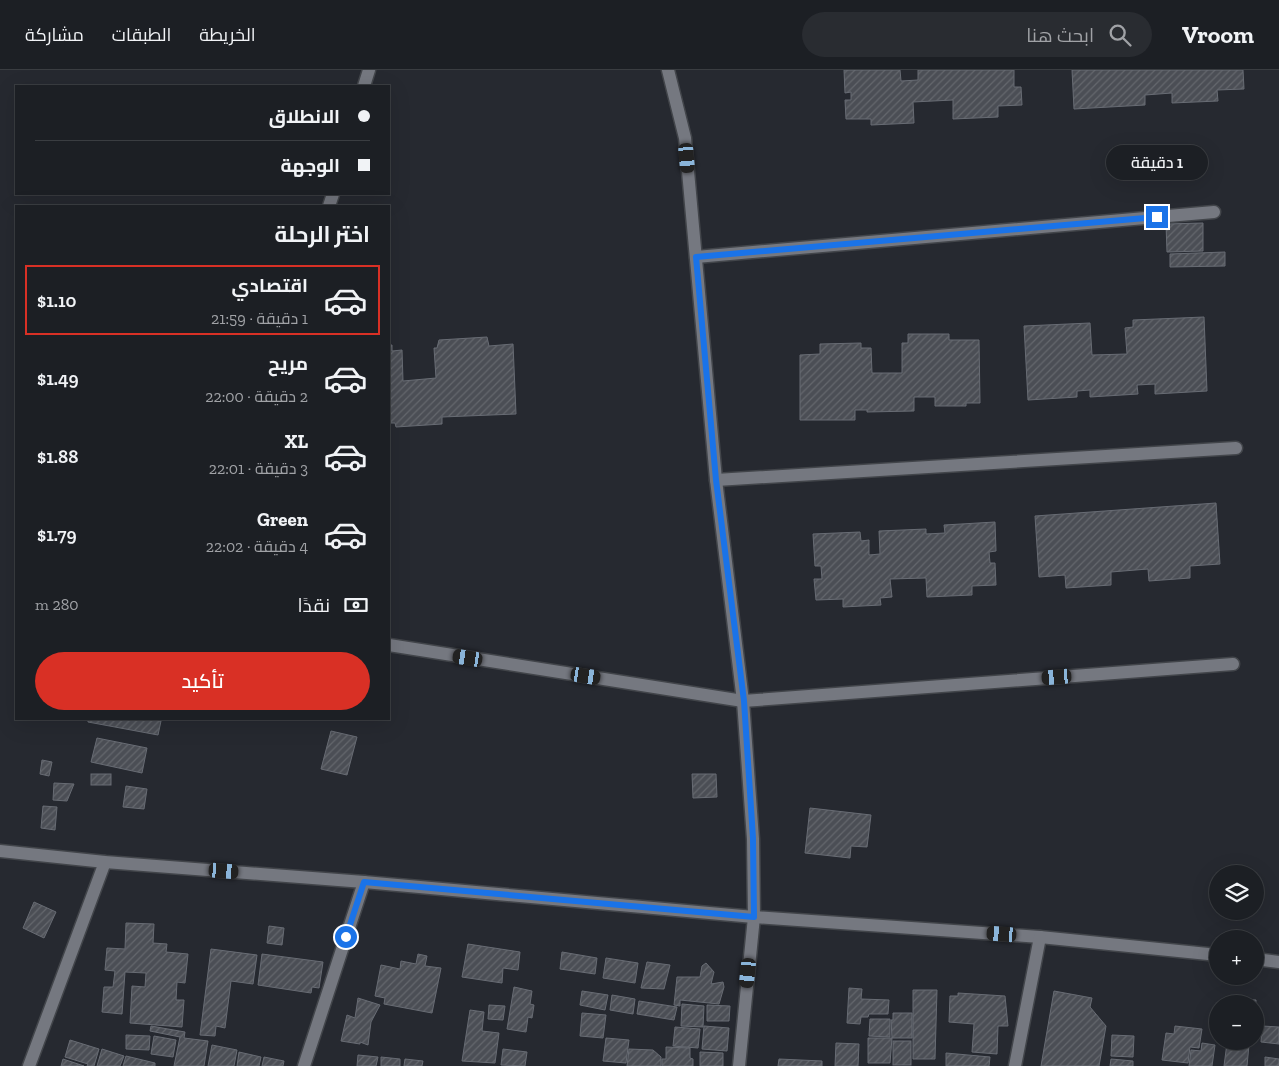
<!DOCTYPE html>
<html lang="ar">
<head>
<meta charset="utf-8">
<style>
	:root { --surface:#1c1f24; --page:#292c31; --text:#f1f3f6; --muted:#a0a2a6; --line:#3a3d41; --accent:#d93025 }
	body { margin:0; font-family:"Zilla Slab",Cairo,serif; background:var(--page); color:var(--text); direction:rtl; height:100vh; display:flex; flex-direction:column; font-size:19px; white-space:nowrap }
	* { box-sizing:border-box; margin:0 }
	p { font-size:16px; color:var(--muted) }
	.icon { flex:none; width:28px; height:28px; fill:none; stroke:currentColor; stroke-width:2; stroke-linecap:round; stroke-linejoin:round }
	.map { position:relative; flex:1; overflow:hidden; direction:ltr }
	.side { position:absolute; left:15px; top:135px; width:375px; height:515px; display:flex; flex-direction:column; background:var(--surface); border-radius:0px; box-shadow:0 5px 20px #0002,0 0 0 1px var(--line); direction:rtl }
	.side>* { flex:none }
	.top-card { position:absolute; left:15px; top:15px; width:375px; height:110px; border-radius:0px; box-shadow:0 5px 20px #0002,0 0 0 1px var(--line); direction:rtl; display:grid; align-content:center; height:110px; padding:0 20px; background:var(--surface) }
	.buttons { position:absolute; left:1209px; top:795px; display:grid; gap:10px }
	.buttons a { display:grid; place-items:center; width:55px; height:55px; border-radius:50%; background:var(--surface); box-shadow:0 5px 20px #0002,0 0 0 1px var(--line); font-size:25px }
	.end { position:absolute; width:22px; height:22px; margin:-11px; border:6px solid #1a73e8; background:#fff; box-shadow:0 0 0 2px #fff }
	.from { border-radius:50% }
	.bubble { position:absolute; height:35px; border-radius:18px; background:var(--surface); box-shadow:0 5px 20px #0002,0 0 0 1px var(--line); font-size:16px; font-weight:600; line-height:35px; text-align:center; direction:rtl }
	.car { position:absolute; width:15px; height:30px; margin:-15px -8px; border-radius:6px; box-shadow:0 0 4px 1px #0007; background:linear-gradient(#222 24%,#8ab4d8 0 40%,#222 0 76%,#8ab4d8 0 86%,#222 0) }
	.top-card b { display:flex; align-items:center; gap:18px; height:48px; font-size:19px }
	.top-card b+b { border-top:1px solid var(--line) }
	.top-card i { width:12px; height:12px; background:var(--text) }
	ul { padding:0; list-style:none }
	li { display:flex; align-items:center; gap:15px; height:70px; margin:0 10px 8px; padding:0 10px; border:2px solid transparent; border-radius:0px }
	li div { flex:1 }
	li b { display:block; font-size:19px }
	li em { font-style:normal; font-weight:600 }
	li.current { border-color:var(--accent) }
	li>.icon { width:45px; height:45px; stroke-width:1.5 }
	h2 { padding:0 20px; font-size:22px; line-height:60px }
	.pay { display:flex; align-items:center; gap:12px; height:55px; padding:0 20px; font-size:19px }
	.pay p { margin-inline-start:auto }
	.cta { display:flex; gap:10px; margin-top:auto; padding:10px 20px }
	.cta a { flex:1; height:58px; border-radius:30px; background:var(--accent); color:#fff; font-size:20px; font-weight:600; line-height:58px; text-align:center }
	header { display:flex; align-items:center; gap:30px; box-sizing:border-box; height:70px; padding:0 25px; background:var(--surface); border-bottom:1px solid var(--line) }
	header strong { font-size:24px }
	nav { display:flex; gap:28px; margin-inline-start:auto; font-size:18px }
	.search { width:350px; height:45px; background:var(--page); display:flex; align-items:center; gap:12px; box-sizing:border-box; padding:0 18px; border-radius:28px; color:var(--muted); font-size:19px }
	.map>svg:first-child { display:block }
</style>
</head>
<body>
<header>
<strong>Vroom</strong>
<div class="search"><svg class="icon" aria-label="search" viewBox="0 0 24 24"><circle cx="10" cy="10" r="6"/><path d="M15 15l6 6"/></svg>ابحث هنا</div>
<nav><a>الخريطة</a><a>الطبقات</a><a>مشاركة</a></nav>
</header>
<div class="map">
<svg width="1279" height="996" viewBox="0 0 1279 996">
	<defs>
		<pattern id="building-hatch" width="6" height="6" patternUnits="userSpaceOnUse" patternTransform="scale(1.25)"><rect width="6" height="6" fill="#4b4e55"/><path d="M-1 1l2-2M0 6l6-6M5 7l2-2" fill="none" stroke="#64676d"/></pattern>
	</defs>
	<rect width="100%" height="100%" fill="#262930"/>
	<g fill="url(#building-hatch)" stroke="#686c74">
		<path d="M844 0H900L901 11 918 10V0H1014V17H1021L1022 35 998 36V47L953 49V30L913 32 914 53 871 55V49H846L845 30H851V22L845 23Z"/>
		<path d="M1072 0H1243L1244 19 1217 20 1218 31 1172 33V23L1145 25V35L1074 39Z"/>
		<path d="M1203 153V181L1167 182 1166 154Z"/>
		<path d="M1225 182V196L1170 197V184Z"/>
		<path d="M1204 247 1207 321 1155 324V314L1137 315 1138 324 1090 327V320L1077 321V327L1028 330 1024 256 1090 253 1092 285 1127 284 1125 258 1133 257V250Z"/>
		<path d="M908 264H949V270H979L980 333H966V336H935V327H914V341L867 342V340H855V350H800V285L820 284V274L861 273V278H871L872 303H902V273H908Z"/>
		<path d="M487 267 489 276 513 274 516 344 442 347V354L396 357 395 353H389V275H392V281L402 280 403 311 436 308 434 278H437L439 270Z"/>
		<path d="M1216 433 1220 494 1190 496V508L1149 511 1148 499 1111 502V515L1066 518 1065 505 1039 507 1035 446Z"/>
		<path d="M995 452 996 481 989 482 990 493H995L996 515 972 516V525L927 527 926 508 890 509 892 527 880 528 881 535 843 537V529L816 530 814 509H822L821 496H815L813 464 860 462 861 471 869 470V485L880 484 879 461 926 459V464L945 463 944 455Z"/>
		<path d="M88 649H147L161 651 158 665 88 652Z"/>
		<path d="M331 661 357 667 347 705 321 699Z"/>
		<path d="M97 668 147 678 142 703 91 692Z"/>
		<path d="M42 690 52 692 49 706 40 704Z"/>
		<rect x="91" y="704" width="20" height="11"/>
		<path d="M692 704H716L717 727 693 728Z"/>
		<path d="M54 713 74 714 67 731 53 730Z"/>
		<path d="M126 716 147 719 144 739 123 737Z"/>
		<path d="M43 736 57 737 55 760 41 758Z"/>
		<path d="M810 738 871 745 867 777 851 776 850 788 805 783Z"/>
		<path d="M34 832 56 842 44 868 23 858Z"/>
		<path d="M126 853 154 854 153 873 167 874 166 882 188 884 185 913 177 912 176 930H184L182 957 130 953 132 916 145 917 146 903 125 902 122 944 102 942 104 917H113L115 901 105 900 107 878 125 879Z"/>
		<path d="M269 856 284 858 282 875 267 873Z"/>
		<path d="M468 874 520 882 518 900 503 898 502 913 462 907Z"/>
		<path d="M211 879 257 885 253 914 231 911 225 958 216 956 215 966 200 965Z"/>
		<path d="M562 882 597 888 595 904 560 899Z"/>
		<path d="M262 884 323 892 319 918 312 917 311 923 258 915Z"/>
		<path d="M418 884 427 886 425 896 441 898 432 943 384 934 385 928 375 926 381 895 400 899 401 891 416 894Z"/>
		<path d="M606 888 638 893 635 913 603 908Z"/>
		<path d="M647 892 670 895 664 919 641 918Z"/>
		<path d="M706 893 714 902 711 914 723 912 724 917 719 934 680 930V936L674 935 677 907H700L702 896Z"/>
		<path d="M514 917 532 921 530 934 534 935 532 948 528 947 526 962 507 959Z"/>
		<path d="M849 918 862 919 861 929 889 930 888 944H869L868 947H861L860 954 847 953Z"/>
		<path d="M913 920H937L935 989H913Z"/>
		<path d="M582 921 608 925 605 940 580 935Z"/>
		<path d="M1054 921 1092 928 1090 937 1106 956 1099 996H1041Z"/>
		<path d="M958 923 1005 926 1008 956H998L997 984 972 982 974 954 949 952 950 926H958Z"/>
		<path d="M612 925 635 929 633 944 610 940Z"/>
		<path d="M358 928 380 935 371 952 368 975 360 972V974L341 971 347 945 355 948Z"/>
		<path d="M1226 929 1256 930 1255 953V934H1226Z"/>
		<path d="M639 931 677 937 674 950 637 944Z"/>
		<path d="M682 934 704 936 703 957 681 956Z"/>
		<path d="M489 935 505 936 503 950 488 949Z"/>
		<path d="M707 935 730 936 729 951H707Z"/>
		<path d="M470 940 484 942 482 961 499 963 495 993 462 991Z"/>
		<path d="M582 943 606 945 603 968 580 966Z"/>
		<path d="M893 943H912V968H892L891 950H893Z"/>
		<path d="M870 949H890V967L869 966Z"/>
		<path d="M151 956 185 962 184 968 208 971 204 996H174L180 967 150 961Z"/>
		<path d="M704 956 729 958 727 981 702 979Z"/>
		<path d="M1175 956 1202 959 1199 978 1190 977 1188 993 1162 990 1166 963 1174 964Z"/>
		<path d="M1262 956 1279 957V974L1261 972Z"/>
		<path d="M675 957 700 959 698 978 673 976Z"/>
		<path d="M126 965 150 966 149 980 126 979Z"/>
		<path d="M1112 965 1134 966 1133 987 1111 986Z"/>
		<path d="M154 966 176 970 173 987 151 984Z"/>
		<path d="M606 968 629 970 626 993 603 991Z"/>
		<path d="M868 968H892L890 993H868Z"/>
		<path d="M70 970 99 979 94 996H87L88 994 65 987Z"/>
		<rect x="893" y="971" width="18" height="24"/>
		<path d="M836 973 859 974 858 996H835Z"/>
		<path d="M1202 973 1215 975 1212 996H1189L1191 980 1201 981Z"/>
		<path d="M1227 973 1249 975 1247 996H1224Z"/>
		<path d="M212 975 237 980 234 996H208Z"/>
		<path d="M666 977 690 978V988L693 989V996H662V989H666Z"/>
		<path d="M102 979 124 986 120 996H97Z"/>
		<path d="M503 979 527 982 525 996 501 995Z"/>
		<path d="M629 979 653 980 661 987V996H627Z"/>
		<path d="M239 982 261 987 259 996H237Z"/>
		<path d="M700 982 723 983V996H700Z"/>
		<path d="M946 983 990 987 989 996H946Z"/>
		<path d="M358 985 378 987 376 996H357Z"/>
		<path d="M126 986 155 993V996H123Z"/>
		<path d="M264 987 284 991 283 996H262Z"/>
		<path d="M381 987 400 989V996H381Z"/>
		<path d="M1265 987 1279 989V996H1265Z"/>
		<path d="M63 989 84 996H61Z"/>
		<path d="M405 989 423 991 422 996H404Z"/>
		<path d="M779 989 822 991V996H778Z"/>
		<path d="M1111 989 1133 991V996H1110Z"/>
	</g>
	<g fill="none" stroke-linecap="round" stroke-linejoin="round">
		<g stroke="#42454a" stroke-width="15">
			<g id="street">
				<path d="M668 0 685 68 716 410 743 631 753 769 754 847 739 996"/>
				<path d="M364 16 369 0"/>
				<path d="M329 136 333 124"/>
				<path d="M696 187 1214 142"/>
				<path d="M716 410 1236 378"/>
				<path d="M389 575 743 631 1233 594"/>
				<path d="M0 781 105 792 364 812 754 847 1040 867 1218 885"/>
				<path d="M1255 889 1279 892"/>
				<path d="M29 996 105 792"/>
				<path d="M304 996 364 812"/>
				<path d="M1015 996 1040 867"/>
			</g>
		</g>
		<use href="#street" stroke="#757880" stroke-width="12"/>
	</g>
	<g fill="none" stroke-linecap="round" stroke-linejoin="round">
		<path stroke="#1a73e8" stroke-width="6" d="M346 867 364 812 754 847 753 768 744 631 716 410 696 187 1157 147"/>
	</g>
</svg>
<div class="buttons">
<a><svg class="icon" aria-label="layers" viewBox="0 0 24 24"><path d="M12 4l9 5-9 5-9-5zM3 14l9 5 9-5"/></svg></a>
<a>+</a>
<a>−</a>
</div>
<i class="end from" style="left:346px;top:867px"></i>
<i class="end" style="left:1157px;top:147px"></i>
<div class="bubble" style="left:1106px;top:75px;width:102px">1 دقيقة</div>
<i class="car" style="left:687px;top:88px;rotate:175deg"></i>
<i class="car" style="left:468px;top:588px;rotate:279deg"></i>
<i class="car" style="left:586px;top:606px;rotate:99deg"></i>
<i class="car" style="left:1057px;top:607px;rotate:266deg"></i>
<i class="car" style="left:224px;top:801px;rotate:94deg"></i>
<i class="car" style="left:1002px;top:864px;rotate:274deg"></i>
<i class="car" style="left:748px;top:903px;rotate:186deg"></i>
<div class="top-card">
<b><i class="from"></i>الانطلاق</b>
<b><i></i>الوجهة</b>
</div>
<section class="side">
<h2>اختر الرحلة</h2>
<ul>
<li class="current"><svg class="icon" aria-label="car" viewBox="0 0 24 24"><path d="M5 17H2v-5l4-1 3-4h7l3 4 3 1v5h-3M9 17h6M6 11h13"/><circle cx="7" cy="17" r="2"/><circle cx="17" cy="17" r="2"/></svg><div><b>اقتصادي</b><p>1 دقيقة · 21:59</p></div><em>$1.10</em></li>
<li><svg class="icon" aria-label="car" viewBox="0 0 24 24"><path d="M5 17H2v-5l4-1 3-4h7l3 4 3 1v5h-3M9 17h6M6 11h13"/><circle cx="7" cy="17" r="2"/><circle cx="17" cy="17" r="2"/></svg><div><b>مريح</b><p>2 دقيقة · 22:00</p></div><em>$1.49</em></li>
<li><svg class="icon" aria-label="car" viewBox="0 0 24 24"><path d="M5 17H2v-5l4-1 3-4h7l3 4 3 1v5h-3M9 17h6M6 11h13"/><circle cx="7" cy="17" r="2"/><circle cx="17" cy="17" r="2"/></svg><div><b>XL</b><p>3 دقيقة · 22:01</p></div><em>$1.88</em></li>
<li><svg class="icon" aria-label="car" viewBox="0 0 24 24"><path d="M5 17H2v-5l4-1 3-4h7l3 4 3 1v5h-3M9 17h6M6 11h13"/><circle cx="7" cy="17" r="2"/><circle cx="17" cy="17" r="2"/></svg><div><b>Green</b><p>4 دقيقة · 22:02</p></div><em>$1.79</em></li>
</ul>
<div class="pay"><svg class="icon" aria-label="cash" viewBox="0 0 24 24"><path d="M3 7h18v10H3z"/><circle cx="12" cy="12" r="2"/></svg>نقدًا<p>280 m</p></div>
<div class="cta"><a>تأكيد</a></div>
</section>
</div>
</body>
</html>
